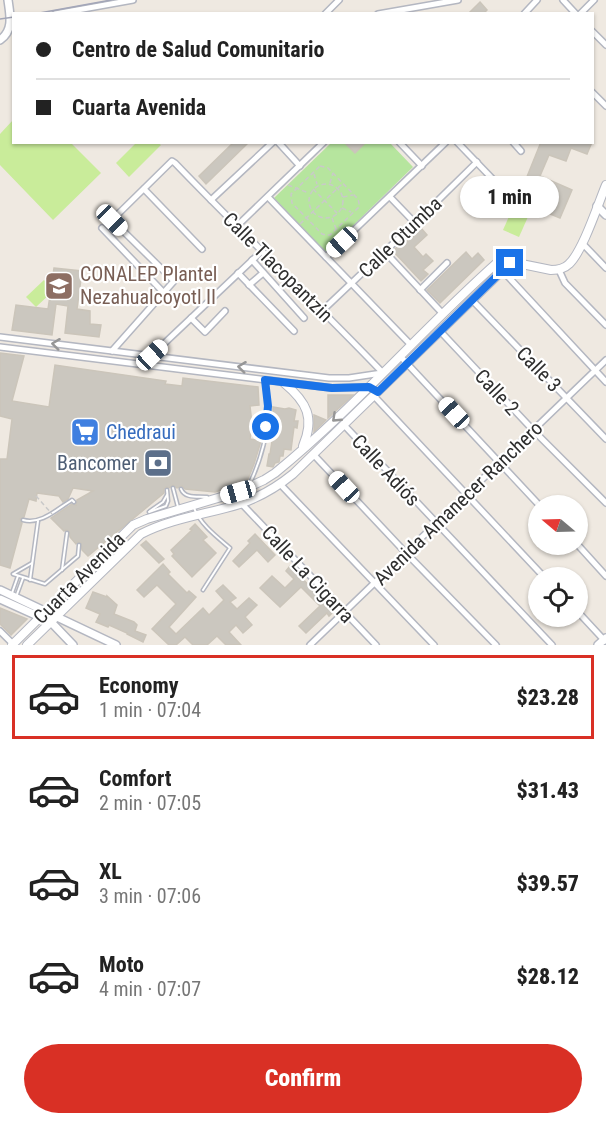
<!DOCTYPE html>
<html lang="en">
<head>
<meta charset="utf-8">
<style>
	:root { --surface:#fff; --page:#f6f6f6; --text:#222; --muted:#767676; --line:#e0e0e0; --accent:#d93025 }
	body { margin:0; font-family:"Roboto Condensed",sans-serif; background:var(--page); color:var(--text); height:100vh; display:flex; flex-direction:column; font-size:22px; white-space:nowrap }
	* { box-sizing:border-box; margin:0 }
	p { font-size:20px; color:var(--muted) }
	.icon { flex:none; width:33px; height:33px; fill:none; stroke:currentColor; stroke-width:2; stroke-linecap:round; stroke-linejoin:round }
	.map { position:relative; height:645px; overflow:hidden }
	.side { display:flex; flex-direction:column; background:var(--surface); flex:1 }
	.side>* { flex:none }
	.banner { position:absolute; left:12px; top:12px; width:582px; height:132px; border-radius:0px; box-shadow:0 2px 4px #0004; display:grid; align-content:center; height:132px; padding:0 24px; background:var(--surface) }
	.needle { width:39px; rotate:289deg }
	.controls { position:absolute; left:528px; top:495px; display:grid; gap:12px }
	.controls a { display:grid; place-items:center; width:60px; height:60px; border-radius:50%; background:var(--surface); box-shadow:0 2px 4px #0004; font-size:30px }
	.end { position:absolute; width:27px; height:27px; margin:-14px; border:8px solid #1a73e8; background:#fff; box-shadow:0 0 0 3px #fff }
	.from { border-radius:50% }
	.bubble { position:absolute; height:42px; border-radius:21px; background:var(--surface); box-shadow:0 2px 4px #0004; font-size:20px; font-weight:800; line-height:42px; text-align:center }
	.car { position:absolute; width:18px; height:36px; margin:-18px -9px; border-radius:8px; box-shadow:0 0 4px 2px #0007; background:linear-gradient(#fff 24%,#345 0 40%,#fff 0 76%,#345 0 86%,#fff 0) }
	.banner b { display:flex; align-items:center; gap:21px; height:57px; font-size:22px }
	.banner b+b { border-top:2px solid var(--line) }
	.banner i { width:15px; height:15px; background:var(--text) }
	ul { padding:10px 0 0; list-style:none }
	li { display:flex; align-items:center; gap:18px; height:84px; margin:0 12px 9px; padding:0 12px; border:3px solid transparent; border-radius:0px }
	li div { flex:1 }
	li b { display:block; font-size:22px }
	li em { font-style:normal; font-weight:800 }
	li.active { border-color:var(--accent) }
	li>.icon { width:54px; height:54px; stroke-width:1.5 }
	.cta { display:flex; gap:12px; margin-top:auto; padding:12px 24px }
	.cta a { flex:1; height:69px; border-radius:36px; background:var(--accent); color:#fff; font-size:24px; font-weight:800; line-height:69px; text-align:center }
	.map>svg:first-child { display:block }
</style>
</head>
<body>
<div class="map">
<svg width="606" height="645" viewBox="0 0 606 645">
	<rect width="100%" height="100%" fill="#efe9e1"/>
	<path fill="#b6e59e" d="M331 143H390L413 167 326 252 274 198Z"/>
	<g fill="#c9ec9a">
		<path d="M13 120 14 142 71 143 101 173 53 220 0 165V134Z"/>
		<path d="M136 143H158L161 145 129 177 116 163Z"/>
		<path d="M515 203 531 210 519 237 503 230Z"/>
		<path d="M44 280 51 287V293L36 307 26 297Z"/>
	</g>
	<g fill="#cbc7bf" stroke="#cbc5ba" stroke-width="1.5">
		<path d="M480 2 487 10 483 14H468Z"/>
		<path d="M234 142H249L206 184 199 176Z"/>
		<path d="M344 142H366L355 153Z"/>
		<path d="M541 142H592L587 154 571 148 566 161 549 155 540 176 572 190 560 218 548 213 551 207 520 194Z"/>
		<path d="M421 228 427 235 414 247 423 257 426 254 433 261 423 270 428 274 421 281 393 251 400 244 401 246Z"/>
		<path d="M466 252 472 259 478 253 484 260 440 303 427 290Z"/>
		<path d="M54 268 82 271 77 309 90 311V324L101 325 99 337 65 333 68 306 56 304 52 335 12 330 16 305 48 309Z"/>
		<path d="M0 353 24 356 12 401 49 407 55 365 166 381 165 384 182 386 183 378 258 387 259 405 250 406 252 424 250 439 261 441 254 464 248 479 245 482 215 492 185 489 182 486 177 488 173 485 169 488 166 487 164 489V493L88 556 82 550 81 543 78 542 76 544 70 537 69 531 66 530 64 531 51 518 72 504 76 505 77 500 93 491 73 488 68 499 63 502 59 496 37 493 36 501 29 499 24 517 20 519 22 523 10 568 0 565V459H7L12 419 0 416Z"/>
		<path d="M328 395H353L328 418Z"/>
		<path d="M273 407 285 409 289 408 296 410 294 421H298L297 428 294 427 291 450 284 449 283 456H280L279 462 275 463 273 467 267 466 269 454H270L276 415 273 414Z"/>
		<path d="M314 415 326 420 314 432Z"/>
		<path d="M195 524 207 537 203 540 216 553 192 577 172 556 174 554 171 550 192 530 190 529Z"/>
		<path d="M255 534 275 555 268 562 257 550 239 567 233 561 250 543 248 541Z"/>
		<path d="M146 541 164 559 159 563 141 545Z"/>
		<path d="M163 564 170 572 168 574 187 593 189 591 196 597 169 627 176 634 203 608 209 615 224 600 216 591 223 585 236 598 230 602 237 609 249 598 257 605 245 617 252 625 243 633 236 625 229 632 241 645H226L217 636 207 645H193L185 637 176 645H169L152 629 176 604 157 585 144 597 137 590Z"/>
		<path d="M290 566 334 611 329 616 327 613 306 633 299 626 320 606 301 587 280 607 260 588 272 576 285 588 294 579 286 571Z"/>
		<path d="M93 592 107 597V596L117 605 114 614 134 622 137 625 135 631 146 635 143 642 127 634V633L109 625 108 627 96 622 100 614 86 608Z"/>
		<path d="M0 608 27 619 11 635 0 624Z"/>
	</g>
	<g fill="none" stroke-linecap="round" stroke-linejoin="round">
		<g stroke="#b4b7c1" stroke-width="5">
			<g id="service">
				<path d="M250 483C261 460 269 431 268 405 267 397 266 389 265 381"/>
				<path d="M173 488 178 507"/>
				<path d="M181 489C185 499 198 496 207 497"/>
				<path d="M194 508C201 525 216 536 230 548L203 590"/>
				<path d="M150 511 163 502 167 495"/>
				<path d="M149 512 166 506 168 501 167 490"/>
				<path d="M23 520C41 525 57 509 72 500L74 502"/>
				<path d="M32 563 13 574 45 584 78 556 79 545"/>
				<path d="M62 570 67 533"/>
				<path d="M30 580 38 521"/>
				<path d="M12 593 18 576"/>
				<path d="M16 597 23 578"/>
			</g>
		</g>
		<g stroke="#b4b7c1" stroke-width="8">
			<g id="minor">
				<path d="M563 0 576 14"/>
				<path d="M55 14 133 0"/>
				<path d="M325 14 339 0"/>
				<path d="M378 14 458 0"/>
				<path d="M524 14 537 0"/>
				<path d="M580 14 594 0"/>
				<path d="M592 31 606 45"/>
				<path d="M592 92 606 106"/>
				<path d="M278 142 300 166"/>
				<path d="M399 142 422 166"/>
				<path d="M457 142 509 196"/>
				<path d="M513 142 521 151"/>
				<path d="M144 189 202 249"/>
				<path d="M268 197 411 345"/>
				<path d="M390 197 415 223"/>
				<path d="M211 200 273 142"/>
				<path d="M237 226 324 142"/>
				<path d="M102 228 164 293"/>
				<path d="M582 243 606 268"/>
				<path d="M385 252 443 314"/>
				<path d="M326 257 446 142"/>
				<path d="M252 260 304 318"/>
				<path d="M501 269 606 382"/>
				<path d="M559 270 565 283 606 325"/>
				<path d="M238 273 294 331"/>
				<path d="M249 285 263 273"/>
				<path d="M420 290 447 263"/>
				<path d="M472 300 606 439"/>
				<path d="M323 310 415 223 477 162"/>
				<path d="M191 318 205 332 225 311"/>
				<path d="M440 331 533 430 606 503"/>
				<path d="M0 337 329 378H349L382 373"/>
				<path d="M0 347 332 388 370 387"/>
				<path d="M112 351 174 281 112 220 172 161 175 163C243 234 315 302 383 373"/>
				<path d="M400 356 540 506"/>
				<path d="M146 364 152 355 262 251"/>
				<path d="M374 396 545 578"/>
				<path d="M344 425 552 645"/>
				<path d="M313 454 406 553 496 645"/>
				<path d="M280 484 434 645"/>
				<path d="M241 503 376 645"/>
				<path d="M577 544 606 576"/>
				<path d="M578 612 605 641"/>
				<path d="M0 631 13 644"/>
				<path d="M310 645 606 360"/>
			</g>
		</g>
		<g stroke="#b4b7c1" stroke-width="10">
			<g id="tertiary">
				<path d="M0 40C14 30 10 15 8 0"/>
				<path d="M597 206 606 215"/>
				<path d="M0 590 116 645"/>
				<path d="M0 599 51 622 73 645"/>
				<path d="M598 645 606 638"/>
			</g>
		</g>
		<g stroke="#b4b7c1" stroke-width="10">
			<g id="secondary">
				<path d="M284 383C307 402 315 418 303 446"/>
				<path d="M12 645 133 525 147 519 238 492 264 480 275 473C355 408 422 329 499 261L502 260 551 270C558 270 564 269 569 264 583 251 598 204 606 185"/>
				<path d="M27 645 141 534C172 518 208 514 240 504 260 497 277 487 293 474L510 263"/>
			</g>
		</g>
		<g stroke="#c9c9c9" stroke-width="1.5" stroke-dasharray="4.5 3" stroke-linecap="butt">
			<path d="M320 166 328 168 358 199 359 203V207L330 235H326L322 234 292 203 291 194Z"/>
			<path d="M314 174 317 184"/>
			<path d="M330 183 333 173"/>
			<circle cx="326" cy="201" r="17"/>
			<path d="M288 185 309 193"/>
			<path d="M313 189 337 213"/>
			<path d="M343 197 353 195"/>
			<path d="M342 208 351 212"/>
			<path d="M332 218 336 229"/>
			<path d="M300 224 342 184"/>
		</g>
		<use href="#service" stroke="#fff" stroke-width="2"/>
		<use href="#minor" stroke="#fff" stroke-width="5"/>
		<use href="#tertiary" stroke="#fff" stroke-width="7"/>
		<use href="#secondary" stroke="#fff" stroke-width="8"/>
		<g stroke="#a3a6b8" stroke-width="1.5">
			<path d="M34 14 111 0"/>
			<path d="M0 19 14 17"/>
		</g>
		<path stroke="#c9c9c9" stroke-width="1.5" stroke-dasharray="4.5 3" stroke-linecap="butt" d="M36 496 52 514"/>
	</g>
	<defs><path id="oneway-chevron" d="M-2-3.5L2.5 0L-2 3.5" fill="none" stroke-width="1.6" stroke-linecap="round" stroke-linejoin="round" transform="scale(1.5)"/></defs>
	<g stroke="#969696">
		<use href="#oneway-chevron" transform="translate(56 344) rotate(-173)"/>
		<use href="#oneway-chevron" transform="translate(242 367) rotate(-173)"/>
		<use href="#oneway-chevron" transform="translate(336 418) rotate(137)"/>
	</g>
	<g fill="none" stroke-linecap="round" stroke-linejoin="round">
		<path stroke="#1a73e8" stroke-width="8" d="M266 427 268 406 265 380 332 388 369 387 378 392 510 263"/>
	</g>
	<defs>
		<g id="university-square" transform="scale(1.5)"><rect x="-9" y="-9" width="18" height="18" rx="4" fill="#8d6e63" stroke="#fff"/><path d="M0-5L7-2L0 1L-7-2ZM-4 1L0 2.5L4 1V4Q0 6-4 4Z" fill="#fff"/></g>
		<g id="supermarket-square" transform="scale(1.5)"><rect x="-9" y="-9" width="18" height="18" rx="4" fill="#3f7fe0" stroke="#fff"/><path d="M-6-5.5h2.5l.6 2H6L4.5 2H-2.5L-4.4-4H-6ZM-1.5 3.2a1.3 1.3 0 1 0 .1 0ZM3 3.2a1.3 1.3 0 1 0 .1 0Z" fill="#fff"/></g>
		<g id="bank-square" transform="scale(1.5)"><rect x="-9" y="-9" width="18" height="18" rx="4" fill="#5c6f8a" stroke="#fff"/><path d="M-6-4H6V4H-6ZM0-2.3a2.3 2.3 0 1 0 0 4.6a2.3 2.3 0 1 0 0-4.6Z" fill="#fff"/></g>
	</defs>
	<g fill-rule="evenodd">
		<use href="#university-square" x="59" y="286"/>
		<use href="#supermarket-square" x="85" y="432"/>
		<use href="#bank-square" x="158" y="463"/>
	</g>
	<g text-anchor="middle" stroke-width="4.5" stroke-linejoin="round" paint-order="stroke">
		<g font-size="20" fill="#2e2e2e" stroke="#fff">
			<text transform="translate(400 237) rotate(-44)" y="7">Calle Otumba</text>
			<text transform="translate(278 267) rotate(45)" y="7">Calle Tlacopantzin</text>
			<text transform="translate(539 369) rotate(46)" y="7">Calle 3</text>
			<text transform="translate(497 392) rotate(47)" y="7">Calle 2</text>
			<text transform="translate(386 470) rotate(47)" y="7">Calle Adiós</text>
			<text transform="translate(458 503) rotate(-44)" y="7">Avenida Amanecer Ranchero</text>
			<text transform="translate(308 574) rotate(47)" y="7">Calle La Cigarra</text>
			<text transform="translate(79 578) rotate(-45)" y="7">Cuarta Avenida</text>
		</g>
		<g font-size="20" fill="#785e54" stroke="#fff" text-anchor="start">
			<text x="80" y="281">CONALEP Plantel<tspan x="80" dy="23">Nezahualcoyotl II</tspan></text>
		</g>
		<g font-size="20" fill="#366cbe" stroke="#fff" text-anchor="start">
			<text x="106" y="439">Chedraui</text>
		</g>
		<g font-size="20" fill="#4e5e75" stroke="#fff" text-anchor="end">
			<text x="137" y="470">Bancomer</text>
		</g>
	</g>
</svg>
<div class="controls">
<a><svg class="needle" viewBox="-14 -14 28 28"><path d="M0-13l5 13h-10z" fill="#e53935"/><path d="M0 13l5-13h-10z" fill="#767676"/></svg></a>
<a><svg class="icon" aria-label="locate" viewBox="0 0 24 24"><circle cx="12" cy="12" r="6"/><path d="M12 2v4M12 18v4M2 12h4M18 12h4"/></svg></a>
</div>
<i class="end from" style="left:266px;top:427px"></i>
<i class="end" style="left:510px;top:263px"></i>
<div class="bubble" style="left:460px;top:176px;width:99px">1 min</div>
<i class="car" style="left:112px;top:220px;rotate:135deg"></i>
<i class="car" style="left:342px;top:242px;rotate:227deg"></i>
<i class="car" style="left:152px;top:355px;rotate:47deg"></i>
<i class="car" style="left:454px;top:413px;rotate:317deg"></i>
<i class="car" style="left:344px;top:487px;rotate:317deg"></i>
<i class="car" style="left:238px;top:492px;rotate:254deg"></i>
<div class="banner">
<b><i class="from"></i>Centro de Salud Comunitario</b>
<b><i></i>Cuarta Avenida</b>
</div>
</div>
<section class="side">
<ul>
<li class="active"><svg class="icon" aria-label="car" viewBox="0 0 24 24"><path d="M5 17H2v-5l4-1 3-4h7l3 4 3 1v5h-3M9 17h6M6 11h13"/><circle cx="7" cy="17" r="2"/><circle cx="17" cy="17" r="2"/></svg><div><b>Economy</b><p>1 min · 07:04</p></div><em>$23.28</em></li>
<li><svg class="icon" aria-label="car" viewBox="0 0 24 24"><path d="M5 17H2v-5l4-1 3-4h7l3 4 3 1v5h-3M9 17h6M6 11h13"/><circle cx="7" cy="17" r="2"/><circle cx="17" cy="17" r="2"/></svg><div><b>Comfort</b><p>2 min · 07:05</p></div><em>$31.43</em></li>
<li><svg class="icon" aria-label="car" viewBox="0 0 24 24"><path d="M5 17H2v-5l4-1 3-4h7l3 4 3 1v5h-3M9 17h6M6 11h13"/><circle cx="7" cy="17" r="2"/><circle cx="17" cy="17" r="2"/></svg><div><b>XL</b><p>3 min · 07:06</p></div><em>$39.57</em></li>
<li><svg class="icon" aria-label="car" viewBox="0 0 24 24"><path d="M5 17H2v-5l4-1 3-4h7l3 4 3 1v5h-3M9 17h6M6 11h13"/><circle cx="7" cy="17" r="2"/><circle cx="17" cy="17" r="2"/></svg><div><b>Moto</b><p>4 min · 07:07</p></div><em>$28.12</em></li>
</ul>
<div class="cta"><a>Confirm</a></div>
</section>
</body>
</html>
